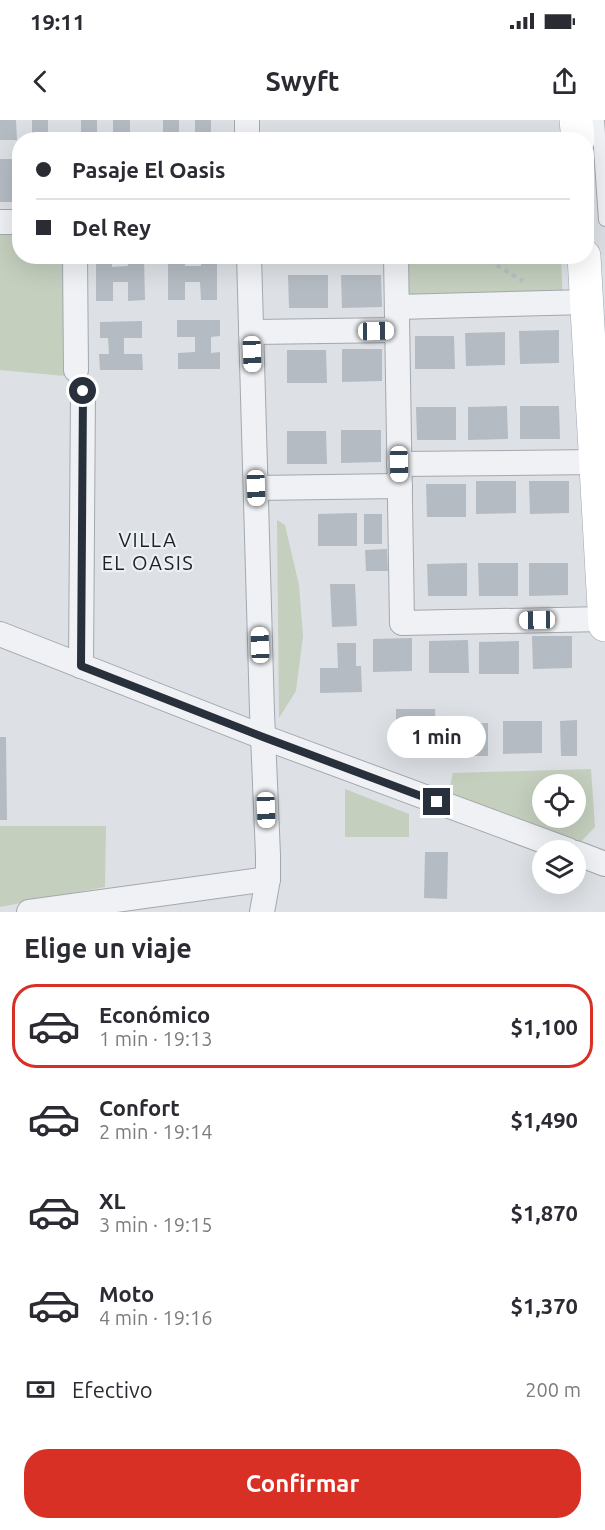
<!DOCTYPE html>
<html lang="es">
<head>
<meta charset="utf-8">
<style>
	:root { --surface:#fff; --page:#f2f2f3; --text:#2b2b33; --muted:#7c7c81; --line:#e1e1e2; --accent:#d93025 }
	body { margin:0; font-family:Ubuntu,sans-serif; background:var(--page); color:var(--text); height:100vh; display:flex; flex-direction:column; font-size:22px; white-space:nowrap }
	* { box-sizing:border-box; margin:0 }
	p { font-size:20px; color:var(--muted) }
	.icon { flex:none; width:33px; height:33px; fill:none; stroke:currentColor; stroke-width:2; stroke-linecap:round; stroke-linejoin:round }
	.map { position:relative; height:792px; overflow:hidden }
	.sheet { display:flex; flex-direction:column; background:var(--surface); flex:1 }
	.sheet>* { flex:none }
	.guide { position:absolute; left:12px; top:12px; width:582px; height:132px; border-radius:24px; box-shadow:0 6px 24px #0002; display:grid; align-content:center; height:132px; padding:0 24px; background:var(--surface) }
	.fabs { position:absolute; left:532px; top:654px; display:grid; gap:12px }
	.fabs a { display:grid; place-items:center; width:54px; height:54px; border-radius:50%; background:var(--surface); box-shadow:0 6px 24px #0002; font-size:30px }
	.end { position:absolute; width:27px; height:27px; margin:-14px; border:8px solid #27303b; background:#fff; box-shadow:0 0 0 3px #fff }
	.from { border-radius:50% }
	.bubble { position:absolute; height:42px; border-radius:21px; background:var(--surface); box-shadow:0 6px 24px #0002; font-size:20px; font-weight:600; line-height:42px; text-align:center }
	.car { position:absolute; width:18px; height:36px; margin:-18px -9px; border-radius:8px; box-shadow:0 0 4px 2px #0007; background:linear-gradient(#fff 24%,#345 0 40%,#fff 0 76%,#345 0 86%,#fff 0) }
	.guide b { display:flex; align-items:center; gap:21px; height:57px; font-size:22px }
	.guide b+b { border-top:2px solid var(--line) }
	.guide i { width:15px; height:15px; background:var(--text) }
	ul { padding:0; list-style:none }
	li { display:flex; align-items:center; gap:18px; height:84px; margin:0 12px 9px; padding:0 12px; border:3px solid transparent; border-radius:24px }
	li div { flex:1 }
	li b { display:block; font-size:22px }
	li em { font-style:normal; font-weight:600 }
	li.active { border-color:var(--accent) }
	li>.icon { width:54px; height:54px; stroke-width:1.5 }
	h2 { padding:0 24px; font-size:27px; line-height:72px }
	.pay { display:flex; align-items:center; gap:15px; height:66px; padding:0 24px; font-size:22px }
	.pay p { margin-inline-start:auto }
	.primary-button { display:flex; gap:12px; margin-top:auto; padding:12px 24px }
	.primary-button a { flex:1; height:69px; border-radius:24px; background:var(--accent); color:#fff; font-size:24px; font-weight:600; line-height:69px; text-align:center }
	.status { display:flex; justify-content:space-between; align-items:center; height:42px; padding:0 30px; background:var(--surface); direction:ltr }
	.status svg { height:16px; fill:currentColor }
	header { display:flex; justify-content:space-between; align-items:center; height:78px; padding:0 24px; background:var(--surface); font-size:27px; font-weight:600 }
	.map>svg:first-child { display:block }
</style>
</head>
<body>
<div class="status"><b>19:11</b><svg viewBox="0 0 49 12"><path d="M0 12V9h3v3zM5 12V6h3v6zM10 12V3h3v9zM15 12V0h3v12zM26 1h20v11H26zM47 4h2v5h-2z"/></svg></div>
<header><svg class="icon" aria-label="back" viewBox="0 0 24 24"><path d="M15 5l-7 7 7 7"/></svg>Swyft<svg class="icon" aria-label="share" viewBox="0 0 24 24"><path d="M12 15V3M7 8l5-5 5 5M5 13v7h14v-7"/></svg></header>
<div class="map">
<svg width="605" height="792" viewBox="0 0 605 792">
	<rect width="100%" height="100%" fill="#dde1e5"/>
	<g fill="#c4cfbe" fill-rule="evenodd">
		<path d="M0 109H19L20 136 64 137 65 256 0 250Z"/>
		<path d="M401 137H561L563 185 403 190Z"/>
		<path d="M277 400 285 405 299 465 303 516 296 571 279 598Z"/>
		<path d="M591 649 595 707 577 726 448 675 453 653ZM543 664H576V698H543Z"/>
		<path d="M345 669 409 694V717H345Z"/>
		<path d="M0 706H106L105 767 0 787Z"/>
	</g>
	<g fill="#b4bbc2">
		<path d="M0 0H16L17 20H0Z"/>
		<rect x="32" y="0" width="16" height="20"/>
		<rect x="81" y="0" width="16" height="19"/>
		<rect x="113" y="0" width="17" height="19"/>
		<rect x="163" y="0" width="16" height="19"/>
		<path d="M195 0H211V18L195 19Z"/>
		<path d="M0 39H16V57H20V73H16V82H0Z"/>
		<path d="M168 137H185V146H201V137H217V180H201L200 162H185V180H168Z"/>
		<path d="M96 138H112V147L128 146V138H144L145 180 128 181V162H113V181H96Z"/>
		<path d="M288 155H328V188H289Z"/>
		<path d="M341 155H381L382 187 342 188Z"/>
		<path d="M177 200H220V216L211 217V233L220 232V249H178V233L195 232V217H177Z"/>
		<path d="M142 201V218H124V234H142L143 250H100L99 234H109L108 218H100V202Z"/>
		<path d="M559 210V243L520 244 519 211Z"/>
		<path d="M505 212V245L466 246 465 213Z"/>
		<path d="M415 216H454L455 249H415Z"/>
		<path d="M342 229H382V261L342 262Z"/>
		<path d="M287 230H326L327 263H287Z"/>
		<path d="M507 286 508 319 468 320V287Z"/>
		<path d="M520 286H559L560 319H520Z"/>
		<path d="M416 287H456V320H417Z"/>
		<path d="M341 310H381V342L341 343Z"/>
		<path d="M287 311H326L327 344H287Z"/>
		<path d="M476 361H516V393L476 394Z"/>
		<path d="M529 361H569V393L530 394Z"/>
		<path d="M426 364H466V397H427Z"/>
		<path d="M357 393V426H318V394Z"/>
		<rect x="364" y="394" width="18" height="30"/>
		<path d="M387 429 388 451H366L365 430Z"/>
		<path d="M467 443V476H428L427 444Z"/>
		<path d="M478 443H518V476H479Z"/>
		<path d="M529 443H568V475L529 476Z"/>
		<path d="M330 464H355L357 506 332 507Z"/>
		<path d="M532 516H572V548L533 549Z"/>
		<path d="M412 518V551L373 552V519Z"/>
		<path d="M468 520 469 553H429V521Z"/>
		<path d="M519 521V554H479V522Z"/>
		<path d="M337 523H356V546H361L362 572 320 573V548H338Z"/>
		<path d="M396 589H435L436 621 396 622Z"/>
		<path d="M577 600V636H561L560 601Z"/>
		<path d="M503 601H542V633L503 634Z"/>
		<path d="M488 603V636H449L448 604Z"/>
		<path d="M0 617H6L7 700H0Z"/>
		<path d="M425 732H448L447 779 424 778Z"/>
	</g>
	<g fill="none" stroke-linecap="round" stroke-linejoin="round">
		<g stroke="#a3a8af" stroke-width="14">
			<path id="lane" d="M598 0 605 100"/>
		</g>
		<g stroke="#a3a8af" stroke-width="26">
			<g id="street">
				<path d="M247 0V20"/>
				<path d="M0 102H20"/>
				<path d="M75 136 76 250"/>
				<path d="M249 136 262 592 268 735V759L262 792"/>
				<path d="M396 136 402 503 605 499"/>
				<path d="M397 187 587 182"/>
				<path d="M251 212 397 210"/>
				<path d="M399 344 597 342"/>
				<path d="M256 368 400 366"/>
				<path d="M0 514 263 617 568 730"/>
				<path d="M81 546 83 271"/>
				<path d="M576 733 605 744"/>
				<path d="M29 792 268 759"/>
			</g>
		</g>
		<g stroke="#9da6b0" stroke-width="34">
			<g id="primary">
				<path d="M576 0 578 20"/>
				<path d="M584 136 605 505"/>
			</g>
		</g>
		<path stroke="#bbbfc4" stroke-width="4" stroke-dasharray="4.5 4.5" stroke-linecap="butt" d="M418 139 483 137 523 161"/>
		<use href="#lane" stroke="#eff1f4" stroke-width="12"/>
		<use href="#street" stroke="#eff1f4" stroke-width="24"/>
		<use href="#primary" stroke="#fff" stroke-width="33"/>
	</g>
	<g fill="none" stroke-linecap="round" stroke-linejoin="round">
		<path stroke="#27303b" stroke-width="8" d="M83 271 81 546 263 617 437 682"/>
	</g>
	<g text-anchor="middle" stroke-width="4.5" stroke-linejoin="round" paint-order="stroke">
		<g font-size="20" letter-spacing="1.5" fill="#1a212b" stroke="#ecf0f3">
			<text x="148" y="427">VILLA<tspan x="148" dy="23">EL OASIS</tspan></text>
		</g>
	</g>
</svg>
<div class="fabs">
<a><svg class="icon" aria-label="locate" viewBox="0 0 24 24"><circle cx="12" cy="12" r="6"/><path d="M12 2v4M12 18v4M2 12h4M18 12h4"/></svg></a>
<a><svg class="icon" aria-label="layers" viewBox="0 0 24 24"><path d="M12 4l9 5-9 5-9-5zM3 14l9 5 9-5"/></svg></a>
</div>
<i class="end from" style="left:83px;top:271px"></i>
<i class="end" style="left:437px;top:682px"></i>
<div class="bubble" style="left:387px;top:596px;width:99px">1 min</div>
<i class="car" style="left:376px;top:211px;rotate:89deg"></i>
<i class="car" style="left:252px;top:234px;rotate:178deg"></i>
<i class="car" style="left:399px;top:344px;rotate:179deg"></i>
<i class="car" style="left:256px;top:368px;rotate:178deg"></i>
<i class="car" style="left:537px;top:500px;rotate:269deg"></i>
<i class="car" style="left:260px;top:525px;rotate:358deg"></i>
<i class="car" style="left:266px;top:690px;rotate:178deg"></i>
<div class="guide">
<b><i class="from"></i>Pasaje El Oasis</b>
<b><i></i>Del Rey</b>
</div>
</div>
<section class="sheet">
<h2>Elige un viaje</h2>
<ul>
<li class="active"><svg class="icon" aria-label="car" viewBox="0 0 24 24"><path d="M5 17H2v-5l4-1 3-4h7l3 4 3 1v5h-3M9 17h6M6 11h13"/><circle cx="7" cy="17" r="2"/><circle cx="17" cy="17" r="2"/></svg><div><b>Económico</b><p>1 min · 19:13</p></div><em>$1,100</em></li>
<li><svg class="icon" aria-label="car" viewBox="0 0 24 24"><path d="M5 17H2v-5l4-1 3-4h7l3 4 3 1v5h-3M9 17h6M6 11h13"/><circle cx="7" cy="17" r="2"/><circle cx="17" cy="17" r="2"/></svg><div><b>Confort</b><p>2 min · 19:14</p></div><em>$1,490</em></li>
<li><svg class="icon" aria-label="car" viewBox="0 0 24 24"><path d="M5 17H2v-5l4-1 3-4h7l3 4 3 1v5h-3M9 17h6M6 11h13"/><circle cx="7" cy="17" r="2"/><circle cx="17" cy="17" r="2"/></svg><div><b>XL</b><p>3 min · 19:15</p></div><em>$1,870</em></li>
<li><svg class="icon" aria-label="car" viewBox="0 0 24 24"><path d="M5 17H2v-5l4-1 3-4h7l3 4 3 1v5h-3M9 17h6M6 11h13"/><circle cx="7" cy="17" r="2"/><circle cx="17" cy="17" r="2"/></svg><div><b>Moto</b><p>4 min · 19:16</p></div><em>$1,370</em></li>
</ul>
<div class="pay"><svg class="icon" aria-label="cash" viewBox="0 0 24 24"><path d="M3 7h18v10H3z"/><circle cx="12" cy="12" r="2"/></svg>Efectivo<p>200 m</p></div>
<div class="primary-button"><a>Confirmar</a></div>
</section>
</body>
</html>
